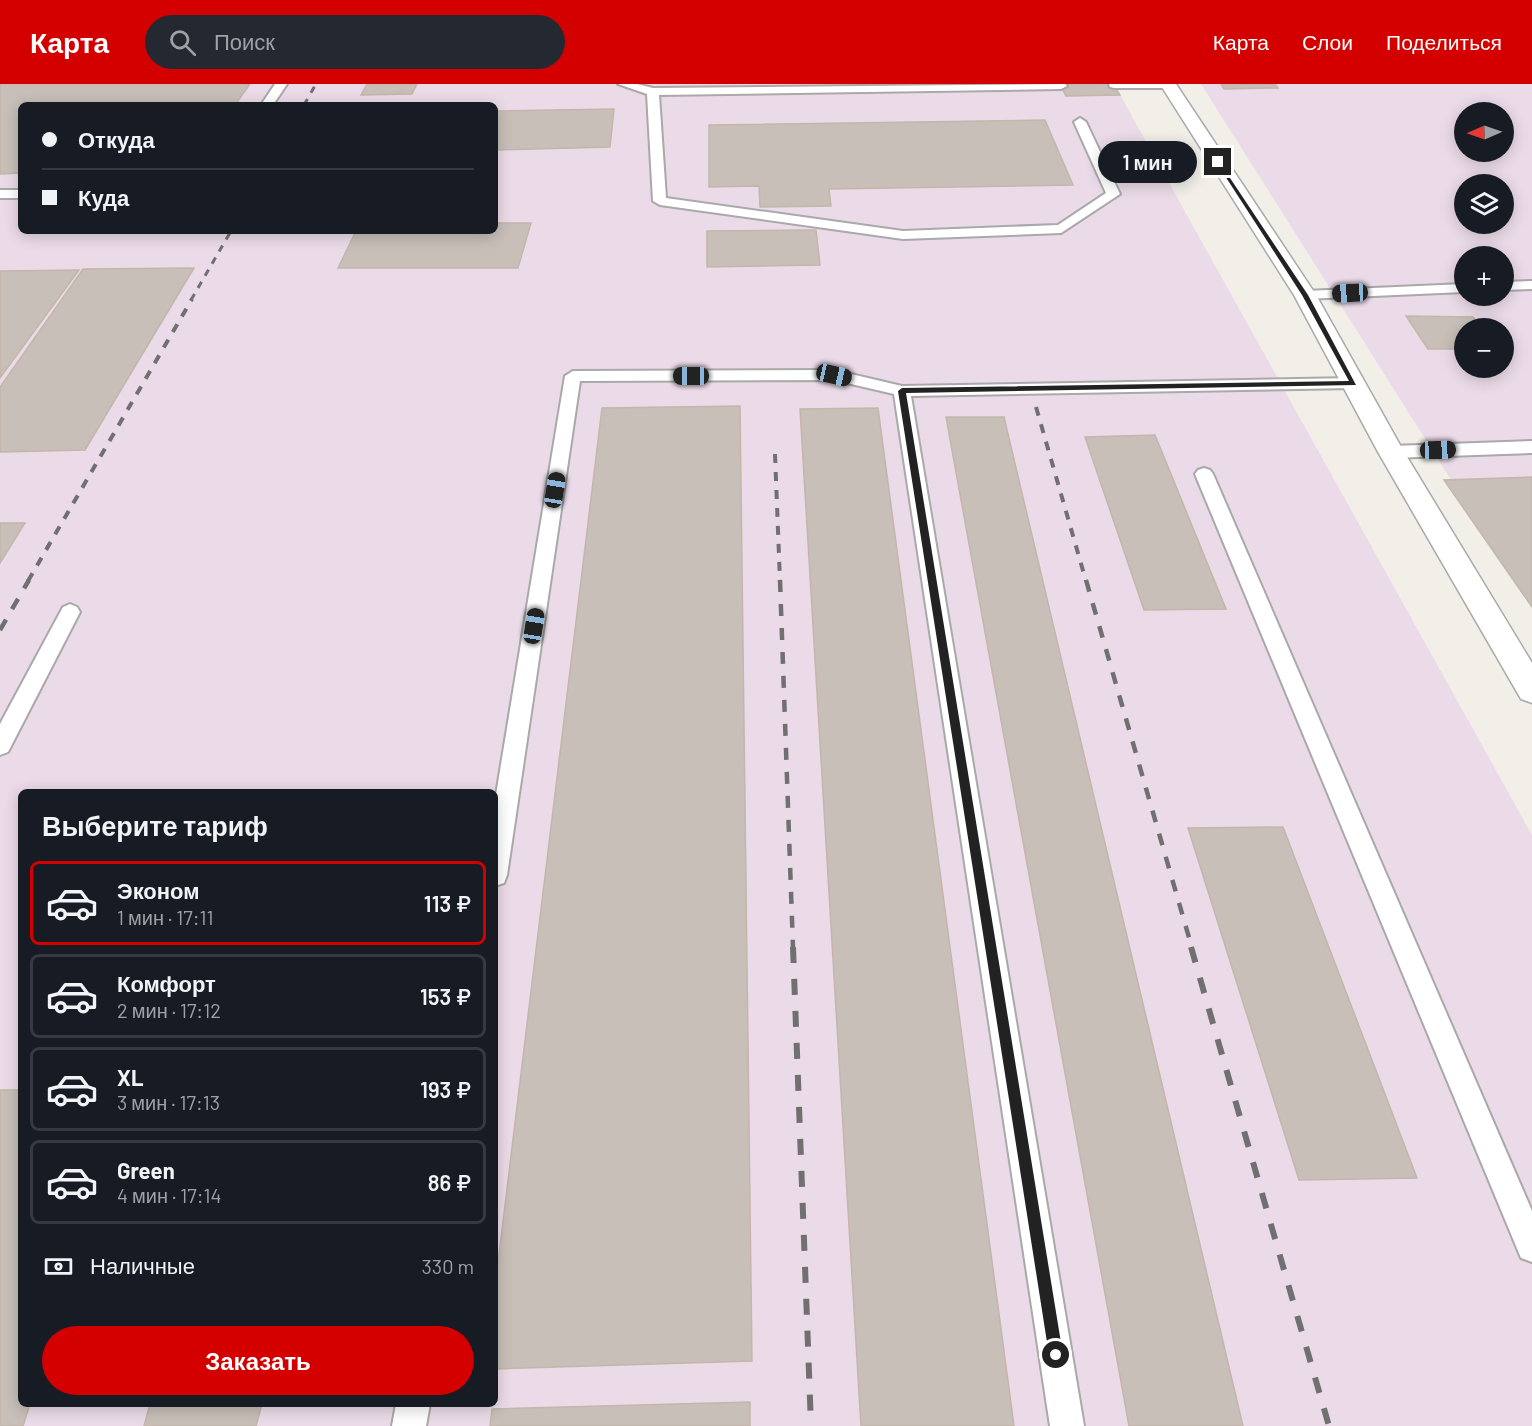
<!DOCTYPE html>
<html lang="ru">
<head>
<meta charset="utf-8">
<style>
	:root { --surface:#171b24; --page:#242831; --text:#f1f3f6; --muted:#9ea1a6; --line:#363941; --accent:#d40000 }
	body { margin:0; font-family:Barlow,sans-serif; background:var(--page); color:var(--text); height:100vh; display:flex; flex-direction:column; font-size:22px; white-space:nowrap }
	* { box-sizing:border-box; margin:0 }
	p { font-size:20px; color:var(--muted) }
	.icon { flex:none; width:33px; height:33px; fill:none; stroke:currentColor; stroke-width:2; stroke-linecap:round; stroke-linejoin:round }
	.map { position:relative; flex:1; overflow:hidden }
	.details { position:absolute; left:18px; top:705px; width:480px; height:618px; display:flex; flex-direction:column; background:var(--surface); border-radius:9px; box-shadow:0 3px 15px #0003 }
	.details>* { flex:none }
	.hud { position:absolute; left:18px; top:18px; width:480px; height:132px; border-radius:9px; box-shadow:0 3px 15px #0003; display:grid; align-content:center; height:132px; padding:0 24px; background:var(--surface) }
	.needle { width:39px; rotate:268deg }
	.controls { position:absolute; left:1454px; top:18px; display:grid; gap:12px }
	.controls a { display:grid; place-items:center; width:60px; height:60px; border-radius:50%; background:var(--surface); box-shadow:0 3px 15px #0003; font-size:30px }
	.end { position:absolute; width:27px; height:27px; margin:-14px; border:8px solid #222; background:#fff; box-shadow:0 0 0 3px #fff }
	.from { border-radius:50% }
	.bubble { position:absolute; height:42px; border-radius:21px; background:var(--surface); box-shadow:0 3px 15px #0003; font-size:20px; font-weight:600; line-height:42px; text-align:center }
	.car { position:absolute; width:18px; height:36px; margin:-18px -9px; border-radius:8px; box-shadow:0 0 4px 2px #0007; background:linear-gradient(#222 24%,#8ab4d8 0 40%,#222 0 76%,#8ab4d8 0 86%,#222 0) }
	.hud b { display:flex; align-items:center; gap:21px; height:57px; font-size:22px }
	.hud b+b { border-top:2px solid var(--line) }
	.hud i { width:15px; height:15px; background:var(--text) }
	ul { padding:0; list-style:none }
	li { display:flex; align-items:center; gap:18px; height:84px; margin:0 12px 9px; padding:0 12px; border:3px solid var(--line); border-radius:9px }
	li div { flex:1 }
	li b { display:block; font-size:22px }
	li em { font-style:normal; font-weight:600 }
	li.selected { border-color:var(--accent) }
	li>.icon { width:54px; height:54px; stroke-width:1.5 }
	h2 { padding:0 24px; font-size:27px; line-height:72px }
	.pay { display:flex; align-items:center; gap:15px; height:66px; padding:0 24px; font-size:22px }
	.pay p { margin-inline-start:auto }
	.action { display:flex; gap:12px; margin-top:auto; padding:12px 24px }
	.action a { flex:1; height:69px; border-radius:36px; background:var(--accent); color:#fff; font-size:24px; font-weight:600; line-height:69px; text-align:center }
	header { display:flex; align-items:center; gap:36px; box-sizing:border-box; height:84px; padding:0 30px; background:var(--accent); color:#fff }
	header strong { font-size:28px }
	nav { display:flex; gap:33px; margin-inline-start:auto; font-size:21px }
	.search { width:420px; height:54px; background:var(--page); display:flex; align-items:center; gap:15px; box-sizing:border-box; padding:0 21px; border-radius:33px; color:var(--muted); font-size:22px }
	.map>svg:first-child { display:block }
</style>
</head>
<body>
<header>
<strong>Карта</strong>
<div class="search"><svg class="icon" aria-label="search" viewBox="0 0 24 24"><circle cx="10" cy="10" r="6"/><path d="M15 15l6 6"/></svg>Поиск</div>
<nav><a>Карта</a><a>Слои</a><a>Поделиться</a></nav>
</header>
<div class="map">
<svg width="1532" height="1342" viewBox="0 0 1532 1342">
	<rect width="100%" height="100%" fill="#f2efe9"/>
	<g fill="#ebdbe8" fill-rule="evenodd">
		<path d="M0 0H1114L1532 751V1342H0ZM21 21H495V147H21ZM21 708H495V1320H21Z"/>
		<path d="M1201 0H1532V524ZM1464 28H1503V68H1464ZM1464 100H1503V140H1464ZM1464 172H1503V212H1464ZM1464 244H1503V284H1464Z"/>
	</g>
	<g fill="#c7bfb8" stroke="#c4b6ab" stroke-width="1.5">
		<path d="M0 0H250L235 21H21V89L0 90Z"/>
		<path d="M367 0H417L412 10 361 11Z"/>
		<path d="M1060 0H1113L1120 11 1066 12Z"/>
		<path d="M1221 0H1275L1278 4 1224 5Z"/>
		<path d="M614 25 610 63 495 66V27Z"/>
		<path d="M1045 36 1073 101 829 105 831 122 760 123 759 102 709 103V41Z"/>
		<path d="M495 139H531L518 184H338L356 147H495Z"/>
		<path d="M816 146 820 181 707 183V147Z"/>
		<path d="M194 184 85 366 0 368V303L83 185Z"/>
		<path d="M79 186 0 294V187Z"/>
		<path d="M1406 232 1473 233 1482 244H1464V265H1428Z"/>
		<path d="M740 322 752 1277 495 1285V1203L602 324Z"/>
		<path d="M878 324 1014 1342H861L800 325Z"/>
		<path d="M946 333H1004L1243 1342H1129Z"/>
		<path d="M1155 351 1226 525 1144 526 1085 353Z"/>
		<path d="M1532 393V523L1444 396Z"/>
		<path d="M0 439H25L0 479Z"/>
		<path d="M1283 743 1417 1094 1299 1096 1188 744Z"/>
		<path d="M0 1006H21V1320H30L23 1342H0Z"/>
		<path d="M750 1318V1342H490L492 1325Z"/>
		<path d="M150 1320H262L256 1342H144Z"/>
	</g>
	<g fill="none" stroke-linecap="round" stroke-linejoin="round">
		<g stroke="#a9a9a9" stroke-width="4">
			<g id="lane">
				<path d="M275 0H287L273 21H261Z"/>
				<path d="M618 0H637L653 4 1065 0 1067 2 1061 5 659 11 666 114 903 147 1058 141 1106 109 1074 38 1080 34 1086 38 1120 110 1061 149 903 155 660 121 653 117 647 10Z"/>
				<path d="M1109 0H1174L1175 1 1169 4H1114L1110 3Z"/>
				<rect x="0" y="106" width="21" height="8"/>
				<path d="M1532 197V205L1503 206V198Z"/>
				<path d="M1464 200V208L1305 215 1298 211 1305 207Z"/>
				<path d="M834 286 902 302 1353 294 1359 295 1361 299 1359 303 1353 304 911 312 1084 1342H1050L894 310 834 296 580 297 507 791 504 799 495 802V717L565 292 573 287Z"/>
				<path d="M1532 357V369L1391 374 1385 372 1382 368 1385 364 1391 362Z"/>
				<path d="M1204 384 1210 386 1213 390 1532 1127V1178L1521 1174 1195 390 1198 386Z"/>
				<path d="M70 520 77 523 80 528 8 668 0 671V640L63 523Z"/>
				<path d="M396 1320H430L426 1342H392Z"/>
			</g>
		</g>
		<g stroke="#a9a9a9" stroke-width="3">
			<path id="street" d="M1160 0H1176L1316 211 1404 368 1532 579V619L1521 615 1378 368 1294 211Z"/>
		</g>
		<use href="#lane" fill="#fff" fill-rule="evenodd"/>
		<use href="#street" fill="#fff" fill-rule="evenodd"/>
		<g stroke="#707070" stroke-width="3" stroke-dasharray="7 7" stroke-linecap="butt">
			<path d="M304 21 316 0"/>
			<path d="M191 216 231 147"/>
		</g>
		<g stroke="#707070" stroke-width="4" stroke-dasharray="9 9" stroke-linecap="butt">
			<path d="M1036 323 1086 497"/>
			<path d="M775 370 780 497"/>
			<path d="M28 497 192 215"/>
		</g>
		<g stroke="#707070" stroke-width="4.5" stroke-dasharray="12 12" stroke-linecap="butt">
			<path d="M780 496 793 864"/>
			<path d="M1086 496 1192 864"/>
			<path d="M0 546 29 496"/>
		</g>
		<g stroke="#707070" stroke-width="6" stroke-dasharray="16 16" stroke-linecap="butt">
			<path d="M793 863 811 1342"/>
			<path d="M1191 863 1329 1342"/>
		</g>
	</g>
	<path fill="#222" d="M1218 76 1308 211 1356 301 906 309 1063 1271 1061 1276 1056 1278 1051 1276 1049 1271 898 307 902 304 1349 297 1302 211 1216 78Z"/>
</svg>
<div class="controls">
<a><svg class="needle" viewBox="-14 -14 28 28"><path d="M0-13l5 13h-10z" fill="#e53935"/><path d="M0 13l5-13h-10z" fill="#9ea1a6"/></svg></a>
<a><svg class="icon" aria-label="layers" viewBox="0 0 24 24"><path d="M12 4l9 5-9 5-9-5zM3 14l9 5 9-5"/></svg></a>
<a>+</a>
<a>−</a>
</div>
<i class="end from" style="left:1056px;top:1271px"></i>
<i class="end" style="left:1218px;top:78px"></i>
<div class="bubble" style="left:1098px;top:57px;width:99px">1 мин</div>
<i class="car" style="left:1350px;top:209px;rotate:267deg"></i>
<i class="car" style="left:834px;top:291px;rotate:103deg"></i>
<i class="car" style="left:691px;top:292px;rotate:270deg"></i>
<i class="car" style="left:1438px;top:366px;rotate:88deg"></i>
<i class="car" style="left:555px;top:406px;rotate:9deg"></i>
<i class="car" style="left:534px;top:542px;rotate:9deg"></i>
<div class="hud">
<b><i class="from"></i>Откуда</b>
<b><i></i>Куда</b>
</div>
<section class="details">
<h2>Выберите тариф</h2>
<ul>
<li class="selected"><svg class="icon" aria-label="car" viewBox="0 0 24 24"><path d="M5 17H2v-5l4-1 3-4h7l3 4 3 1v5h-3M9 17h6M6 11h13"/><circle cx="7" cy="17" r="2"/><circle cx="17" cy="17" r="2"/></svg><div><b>Эконом</b><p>1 мин · 17:11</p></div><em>113 ₽</em></li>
<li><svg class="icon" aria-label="car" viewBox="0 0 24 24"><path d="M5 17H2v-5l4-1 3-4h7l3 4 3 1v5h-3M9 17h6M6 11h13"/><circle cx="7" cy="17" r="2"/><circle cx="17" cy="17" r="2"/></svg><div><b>Комфорт</b><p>2 мин · 17:12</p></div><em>153 ₽</em></li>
<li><svg class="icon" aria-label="car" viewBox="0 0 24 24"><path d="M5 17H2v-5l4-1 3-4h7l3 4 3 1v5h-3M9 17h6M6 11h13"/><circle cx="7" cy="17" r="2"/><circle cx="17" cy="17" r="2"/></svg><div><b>XL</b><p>3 мин · 17:13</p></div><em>193 ₽</em></li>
<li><svg class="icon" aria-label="car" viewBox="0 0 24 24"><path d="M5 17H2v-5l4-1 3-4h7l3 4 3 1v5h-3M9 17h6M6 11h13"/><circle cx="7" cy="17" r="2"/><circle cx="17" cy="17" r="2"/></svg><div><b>Green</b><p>4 мин · 17:14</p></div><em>86 ₽</em></li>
</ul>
<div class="pay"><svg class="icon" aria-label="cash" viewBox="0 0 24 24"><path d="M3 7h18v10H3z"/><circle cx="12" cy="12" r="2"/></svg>Наличные<p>330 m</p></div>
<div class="action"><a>Заказать</a></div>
</section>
</div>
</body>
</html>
